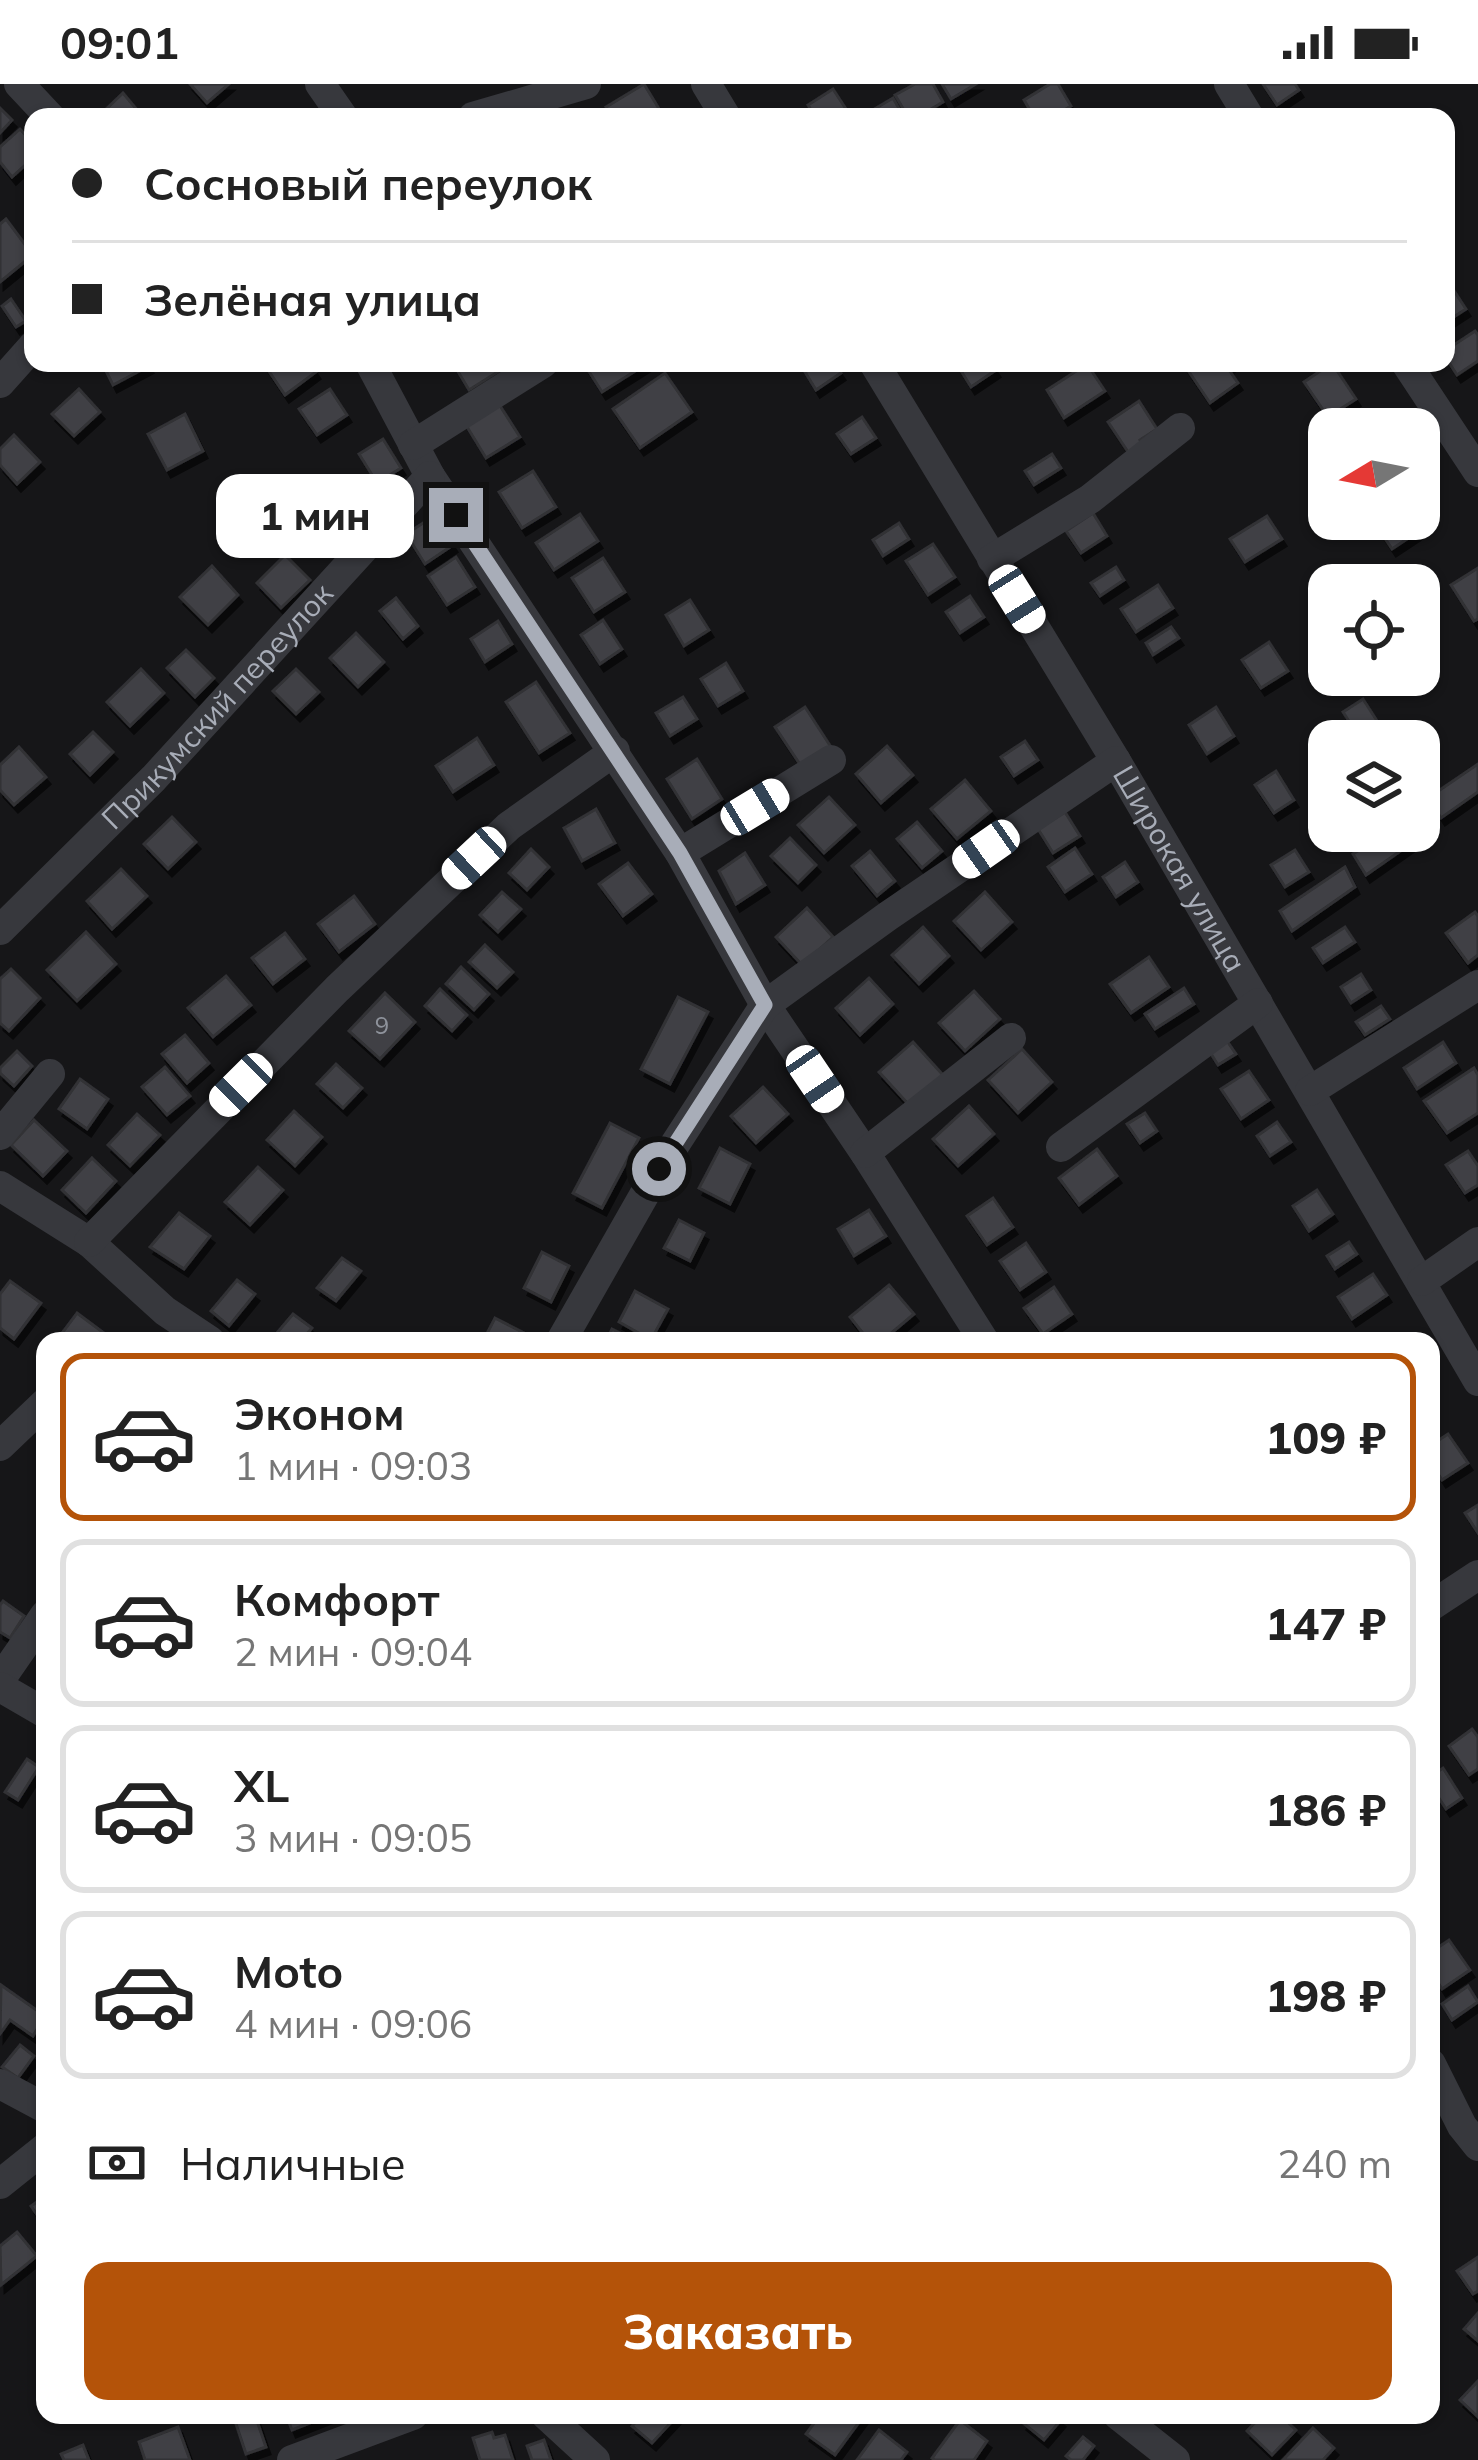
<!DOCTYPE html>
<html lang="ru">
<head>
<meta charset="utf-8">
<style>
	:root { --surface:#fff; --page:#f6f6f6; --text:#222; --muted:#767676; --line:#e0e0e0; --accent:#b45309 }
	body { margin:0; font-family:Mulish,sans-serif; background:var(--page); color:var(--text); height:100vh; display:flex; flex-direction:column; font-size:45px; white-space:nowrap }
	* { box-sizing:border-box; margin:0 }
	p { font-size:39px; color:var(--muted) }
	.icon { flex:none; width:66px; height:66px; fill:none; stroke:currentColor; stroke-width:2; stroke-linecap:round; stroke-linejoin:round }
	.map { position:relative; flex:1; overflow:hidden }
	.panel { position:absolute; left:36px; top:1248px; width:1404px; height:1092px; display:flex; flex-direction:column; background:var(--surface); border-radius:24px; box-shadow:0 3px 9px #0004 }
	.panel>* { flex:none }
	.guide { position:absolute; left:24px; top:24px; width:1431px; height:264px; border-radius:24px; box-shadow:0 3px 9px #0004; display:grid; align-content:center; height:264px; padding:0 48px; background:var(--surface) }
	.needle { width:78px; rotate:260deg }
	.controls { position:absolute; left:1308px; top:324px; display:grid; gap:24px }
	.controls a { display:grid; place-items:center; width:132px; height:132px; border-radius:24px; background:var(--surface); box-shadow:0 3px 9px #0004; font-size:60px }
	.end { position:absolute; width:54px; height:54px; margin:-27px; border:15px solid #a8adb8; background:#111; box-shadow:0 0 0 6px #111 }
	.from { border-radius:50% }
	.bubble { position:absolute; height:84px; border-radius:24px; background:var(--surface); box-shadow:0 3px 9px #0004; font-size:39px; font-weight:800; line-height:84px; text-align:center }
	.car { position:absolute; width:36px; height:72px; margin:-36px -18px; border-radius:15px; box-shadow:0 0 9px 3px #0007; background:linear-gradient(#fff 24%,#345 0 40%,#fff 0 76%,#345 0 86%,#fff 0) }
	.guide b { display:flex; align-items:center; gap:42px; height:114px; font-size:45px }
	.guide b+b { border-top:3px solid var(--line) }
	.guide i { width:30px; height:30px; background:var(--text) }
	ul { padding:21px 0 0; list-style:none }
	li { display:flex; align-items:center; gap:36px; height:168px; margin:0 24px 18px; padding:0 24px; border:6px solid var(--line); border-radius:24px }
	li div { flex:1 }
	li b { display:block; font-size:45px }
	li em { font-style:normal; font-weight:800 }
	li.on { border-color:var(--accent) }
	li>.icon { width:108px; height:108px; stroke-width:1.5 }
	.pay { display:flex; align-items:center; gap:30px; height:132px; padding:0 48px; font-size:45px }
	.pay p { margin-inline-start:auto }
	.button { display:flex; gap:24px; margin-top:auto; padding:24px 48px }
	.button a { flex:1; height:138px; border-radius:24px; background:var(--accent); color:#fff; font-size:48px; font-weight:800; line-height:138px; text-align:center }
	.status { display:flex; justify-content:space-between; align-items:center; height:84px; padding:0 60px; background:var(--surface); direction:ltr }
	.status svg { height:33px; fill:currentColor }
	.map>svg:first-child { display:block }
</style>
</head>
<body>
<div class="status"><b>09:01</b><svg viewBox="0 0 49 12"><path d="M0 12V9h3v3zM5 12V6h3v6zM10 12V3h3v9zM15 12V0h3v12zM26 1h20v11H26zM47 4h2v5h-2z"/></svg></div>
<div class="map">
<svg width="1478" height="2376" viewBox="0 0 1478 2376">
	<defs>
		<filter id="shadow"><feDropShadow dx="4" dy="7" stdDeviation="0" flood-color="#0009"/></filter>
	</defs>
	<rect width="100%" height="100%" fill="#161618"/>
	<g fill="#404145" stroke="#303034" stroke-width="3" filter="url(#shadow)">
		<path d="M190 0H229L207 19Z"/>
		<path d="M644 0 661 28 653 33H612L606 23Z"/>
		<path d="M915 0H933L943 18 918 33H908L895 11Z"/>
		<path d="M942 0H976L951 15Z"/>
		<path d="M1050 0H1058L1071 22 1053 33H1034L1024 16Z"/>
		<path d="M1263 0H1295L1299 6 1277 21Z"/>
		<path d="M833 5 846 25 832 33H815L808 21Z"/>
		<path d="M123 9 143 33H103L101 30Z"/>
		<path d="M893 14 904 33H861Z"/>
		<path d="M0 24 12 36 0 49Z"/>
		<path d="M20 45 33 59V74L12 93 0 78V63Z"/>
		<path d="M6 135 33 171 0 198V140Z"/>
		<path d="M1451 202 1466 225 1446 238V206Z"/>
		<path d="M11 215 26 237 16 243 2 222Z"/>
		<path d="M1475 247 1478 251V277L1457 291 1446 274V266Z"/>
		<path d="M102 279H147L149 282 113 301Z"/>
		<path d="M310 279 316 288 285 311 264 280Z"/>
		<path d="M457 279H501L504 284 469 306 454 281Z"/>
		<path d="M592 279H648L602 308 586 283Z"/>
		<path d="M819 279H834L841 289 816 306 805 288Z"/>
		<path d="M963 279H991L996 286 971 303 958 282Z"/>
		<path d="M1190 279H1233L1227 283 1238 299 1210 319 1185 282Z"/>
		<path d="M1332 279 1356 315 1328 333 1304 298Z"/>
		<path d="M1087 280 1105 307 1064 334 1047 306Z"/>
		<path d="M665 289 692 328 640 364 613 325Z"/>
		<path d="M79 305 100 328 74 352 52 330Z"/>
		<path d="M330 305 347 331 317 351 299 325Z"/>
		<path d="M497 317 520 353 486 374 464 338Z"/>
		<path d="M1139 317 1157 345 1140 356 1145 365 1132 374 1108 338Z"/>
		<path d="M185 330 203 367 167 386 148 350Z"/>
		<path d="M862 333 876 354 851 370 837 350Z"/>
		<path d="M14 351 40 378 17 400 0 381V365Z"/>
		<path d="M383 355 401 384 377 399 359 370Z"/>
		<path d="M1052 370 1061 384 1034 401 1025 387Z"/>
		<path d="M533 387 556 423 522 444 499 408Z"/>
		<path d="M301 404 328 447 308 460 280 418Z"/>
		<path d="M1093 429 1107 452 1081 469 1066 447Z"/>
		<path d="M580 430 598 457 554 486 536 459Z"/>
		<path d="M434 432 453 461 425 480 406 450Z"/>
		<path d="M1267 432 1282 455 1245 478 1230 455Z"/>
		<path d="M1391 435H1406L1416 449 1392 465 1378 444Z"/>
		<path d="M260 436 273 451 256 465 244 450Z"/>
		<path d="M899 439 909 455 883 472 873 456Z"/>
		<path d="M933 460 955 493 928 511 906 477Z"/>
		<path d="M285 471 310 496 281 524 257 499Z"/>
		<path d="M456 473 475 503 447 521 428 492Z"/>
		<path d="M603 474 625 508 594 528 572 494Z"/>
		<path d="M212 482 238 511 208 541 180 513Z"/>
		<path d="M1116 483 1124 496 1100 512 1091 499Z"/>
		<path d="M1478 484V535L1474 537 1451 501Z"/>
		<path d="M1158 501 1173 524 1136 548 1121 525Z"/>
		<path d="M970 512 984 533 960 549 946 528Z"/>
		<path d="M396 514 418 542 403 555 380 527Z"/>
		<path d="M690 516 709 546 684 562 666 531Z"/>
		<path d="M603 536 622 565 600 580 581 551Z"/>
		<path d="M498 537 512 560 485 578 471 555Z"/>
		<path d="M1171 543 1179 554 1153 571 1146 559Z"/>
		<path d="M356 549 384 578 358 603 330 574Z"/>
		<path d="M1269 558 1288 587 1261 604 1242 576Z"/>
		<path d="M186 566 214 594 195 613 167 584Z"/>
		<path d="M726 579 743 607 718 622 701 595Z"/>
		<path d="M141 585 164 609 130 642 107 618Z"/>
		<path d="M296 585 319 608 296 630 273 607Z"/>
		<path d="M536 598 570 649 539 669 506 618Z"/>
		<path d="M683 613 697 635 670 652 656 629Z"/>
		<path d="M1363 615 1381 643 1361 656 1343 628Z"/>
		<path d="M805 623 831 663 801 682 775 643Z"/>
		<path d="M1216 623 1234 652 1207 670 1189 641Z"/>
		<path d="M93 648 113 668 90 691 70 670Z"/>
		<path d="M477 654 494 681 453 708 436 682Z"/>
		<path d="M1025 657 1038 676 1014 692 1001 673Z"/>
		<path d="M887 662 913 691 881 719 856 690Z"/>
		<path d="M19 663 46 693 14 721 0 706V681Z"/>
		<path d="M697 675 722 715 692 735 667 695Z"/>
		<path d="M1478 680V708L1441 734 1428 714Z"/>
		<path d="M1276 687 1294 716 1274 729 1255 701Z"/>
		<path d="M965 696 991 727 957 755 931 725Z"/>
		<path d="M829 713 855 741 824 769 798 741Z"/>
		<path d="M596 725 615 759 582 777 564 744Z"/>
		<path d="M1065 728 1080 752 1053 769 1038 745Z"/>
		<path d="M1419 729 1429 747 1366 791 1353 770 1387 747H1419Z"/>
		<path d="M172 733 196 758 168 785 144 760Z"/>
		<path d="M917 738 942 767 922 784 897 755Z"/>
		<path d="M790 754 816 781 798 799 771 772Z"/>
		<path d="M1075 764 1092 790 1065 808 1048 783Z"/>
		<path d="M531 765 549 783 527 806 509 789Z"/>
		<path d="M1295 766 1309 788 1285 803 1271 781Z"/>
		<path d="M870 767 895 797 877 812 852 782Z"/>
		<path d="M745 769 765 801 736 820 719 787Z"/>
		<path d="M1125 778 1138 798 1116 813 1103 793Z"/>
		<path d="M628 779 652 810 623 832 599 800Z"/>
		<path d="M1345 783 1355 803 1292 847 1280 827Z"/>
		<path d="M121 785 147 812 112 845 87 817Z"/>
		<path d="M502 808 521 825 498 848 480 831Z"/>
		<path d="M985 808 1012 838 981 866 954 837Z"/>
		<path d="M354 812 375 840 339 868 318 840Z"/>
		<path d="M807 824 833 853 802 881 776 853Z"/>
		<path d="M1475 828 1478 832V871L1468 879 1446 849Z"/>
		<path d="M923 843 949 872 919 900 892 871Z"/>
		<path d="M1345 843 1355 858 1323 879 1313 864Z"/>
		<path d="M86 848 116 880 77 917 47 886Z"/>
		<path d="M285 849 305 875 273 900 252 874Z"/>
		<path d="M485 861 513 888 497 904 469 878Z"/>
		<path d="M1149 873 1169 903 1131 929 1110 900Z"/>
		<path d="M461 883 489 910 474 926 446 900Z"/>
		<path d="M11 885 40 914 9 947 0 939V895Z"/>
		<path d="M1361 890 1371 906 1351 919 1341 903Z"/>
		<path d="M226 892 251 921 213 953 188 924Z"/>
		<path d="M869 894 893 920 860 951 836 924Z"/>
		<path d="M1184 904 1194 920 1155 945 1145 930Z"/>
		<path d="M440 905 467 931 452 947 425 922Z"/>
		<path d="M974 907 1000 935 965 967 939 939Z"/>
		<path d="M385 909 415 938 380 975 349 947Z"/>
		<path d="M678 913 708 928 670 1000 641 985Z"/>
		<path d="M1381 922 1390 935 1365 951 1356 938Z"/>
		<path d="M185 951 209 979 187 999 162 970Z"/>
		<path d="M1223 951 1236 970 1218 981 1206 962Z"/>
		<path d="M913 958 943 991 909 1021 879 988Z"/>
		<path d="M1443 958 1456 979 1417 1005 1404 984Z"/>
		<path d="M1022 965 1052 998 1018 1029 988 996Z"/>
		<path d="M17 967 32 982 14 1002 0 989V984Z"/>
		<path d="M336 980 362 1004 343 1024 317 1000Z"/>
		<path d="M165 983 190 1012 167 1031 142 1003Z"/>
		<path d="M1474 984 1478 991V1029L1447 1049 1424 1017Z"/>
		<path d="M1249 987 1269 1016 1241 1035 1221 1005Z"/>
		<path d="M80 995 108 1015 87 1045 59 1025Z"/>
		<path d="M763 1003 788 1030 756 1059 731 1032Z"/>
		<path d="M969 1022 994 1050 958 1082 933 1055Z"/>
		<path d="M294 1027 322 1053 295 1082 267 1056Z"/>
		<path d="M1145 1029 1157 1047 1140 1059 1127 1040Z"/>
		<path d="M137 1030 160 1051 130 1082 108 1061Z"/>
		<path d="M34 1036 67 1067 43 1092 11 1061Z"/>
		<path d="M1277 1038 1291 1058 1270 1072 1257 1052Z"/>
		<path d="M610 1039 639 1054 602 1124 573 1109Z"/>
		<path d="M720 1064 750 1080 730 1120 699 1104Z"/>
		<path d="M1097 1065 1117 1092 1079 1121 1059 1094Z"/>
		<path d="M1468 1067 1478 1082V1101L1465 1109 1446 1081Z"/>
		<path d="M92 1074 116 1097 86 1129 62 1106Z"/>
		<path d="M258 1083 283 1106 250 1141 225 1118Z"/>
		<path d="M1317 1106 1333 1130 1309 1147 1293 1122Z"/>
		<path d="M993 1114 1013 1143 987 1161 967 1132Z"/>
		<path d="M869 1126 886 1152 854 1172 838 1145Z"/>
		<path d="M179 1129 210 1152 184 1185 150 1163Z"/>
		<path d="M679 1136 704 1149 690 1177 664 1164Z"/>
		<path d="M1349 1158 1357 1170 1335 1185 1327 1172Z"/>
		<path d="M1026 1159 1046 1188 1020 1206 1000 1177Z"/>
		<path d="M542 1168 569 1182 551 1218 524 1204Z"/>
		<path d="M342 1174 361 1187 336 1217 317 1204Z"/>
		<path d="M1373 1190 1387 1211 1352 1235 1338 1213Z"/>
		<path d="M237 1196 255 1210 229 1242 211 1227Z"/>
		<path d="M10 1197 41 1219 14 1255 0 1244V1210Z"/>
		<path d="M889 1201 914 1230 882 1257H869L850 1233Z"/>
		<path d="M1054 1203 1072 1230 1043 1250 1024 1224Z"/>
		<path d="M635 1207 668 1225 651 1256 619 1238Z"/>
		<path d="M77 1229 108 1252 104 1257H56Z"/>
		<path d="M293 1230 312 1244 301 1257H270Z"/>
		<path d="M495 1234 524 1249 520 1257H483Z"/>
		<path d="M612 1245 636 1257H606Z"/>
		<path d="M1448 1350 1468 1379 1442 1396 1431 1379V1361Z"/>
		<path d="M1478 1421V1449L1465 1429Z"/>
		<path d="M3 1517 24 1532 10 1554 0 1548V1521Z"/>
		<path d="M1472 1645 1478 1653V1685L1469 1691 1449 1662Z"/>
		<path d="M27 1675 39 1683 18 1716 5 1708Z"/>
		<path d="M1443 1684 1462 1714 1446 1725 1431 1702V1692Z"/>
		<path d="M1449 1856 1470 1886 1442 1905 1431 1888V1868Z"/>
		<path d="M1 1901 45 1932 33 1952 10 1936 0 1950Z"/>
		<path d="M1468 1902 1478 1918 1452 1936 1442 1920Z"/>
		<path d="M20 1961 34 1972 18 1994 2 1983Z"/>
		<path d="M45 2112V2142L31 2122Z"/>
		<path d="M17 2148 37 2172 1 2201 0 2162Z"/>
		<path d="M1478 2173V2207L1473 2210 1457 2187Z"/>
		<path d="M1478 2229V2257L1464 2245Z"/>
		<path d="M1478 2297V2333L1460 2316Z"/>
		<path d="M233 2331H255L266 2363 246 2370Z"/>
		<path d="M286 2331H330L292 2346Z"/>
		<path d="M642 2331H678L652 2359 632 2342Z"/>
		<path d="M820 2331H860L863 2333 835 2371 806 2350Z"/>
		<path d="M1031 2331H1055L1061 2336 1044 2356 1023 2339Z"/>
		<path d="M1262 2331H1280L1296 2346 1272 2371 1247 2347Z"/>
		<path d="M960 2336 987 2357 974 2376H935L932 2374Z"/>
		<path d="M178 2343 190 2376H145L139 2358Z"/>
		<path d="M1313 2344 1334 2364 1323 2376H1283Z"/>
		<path d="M879 2346 907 2368 901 2376H857Z"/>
		<path d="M492 2348 494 2354 505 2351 513 2376H480L473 2354Z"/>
		<path d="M1083 2353 1094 2362 1083 2376H1071L1066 2372Z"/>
		<path d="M544 2356 551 2376H532L527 2362Z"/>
		<path d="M83 2361 89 2376H64L61 2370Z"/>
	</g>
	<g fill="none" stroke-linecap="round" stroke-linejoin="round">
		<g stroke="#37383d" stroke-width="30">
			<path d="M19 0 50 33"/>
			<path d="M320 0 343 33"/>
			<path d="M706 0 726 33"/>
			<path d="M1229 0 1249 33"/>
			<path d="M473 33 586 0"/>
			<path d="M370 279 430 392 680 769 765 921 865 1069 984 1257"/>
			<path id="s1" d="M874 279 1116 677 1478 1297"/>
			<path d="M1406 279 1478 388"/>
			<path d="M0 299 33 262"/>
			<path d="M413 361 543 279"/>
			<path d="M992 475 1090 415 1180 344"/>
			<path d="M680 769 831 676"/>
			<path id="s2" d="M0 846 154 694 430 392"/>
			<path d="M1310 1007 1478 901"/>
			<path d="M0 1051 50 990"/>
			<path d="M1061 1063 1258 919"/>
			<path d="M865 1069 1011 954"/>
			<path d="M0 1102 89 1158 165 1227 210 1257"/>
			<path d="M89 1158 337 905 509 742 615 667"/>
			<path d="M1422 1197 1478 1158"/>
			<path d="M561 1257 659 1085 765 921 888 832 1116 677"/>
			<path d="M0 1362 45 1319"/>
			<path d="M1431 1522 1478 1491"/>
			<path d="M0 1596 45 1531"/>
			<path d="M0 1603 45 1629"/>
			<path d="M1431 1980 1462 2042 1478 2062"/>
			<path d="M0 2000 45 2024"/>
			<path d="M0 2100 45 2064"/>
			<path d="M546 2331 595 2376"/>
			<path d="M1118 2331 1175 2376"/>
			<path d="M292 2376 413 2331"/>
		</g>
	</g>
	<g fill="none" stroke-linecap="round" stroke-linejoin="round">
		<path stroke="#a8adb8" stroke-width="15" d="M456 431 680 769 765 921 659 1085"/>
	</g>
	<g text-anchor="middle" stroke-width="10" stroke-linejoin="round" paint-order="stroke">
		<g font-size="24" fill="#8e929b">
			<text x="382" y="950">9</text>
		</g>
		<g font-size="30" fill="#a8adb8" stroke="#111113">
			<text dy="10" stroke="none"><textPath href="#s2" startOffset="312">Прикумский переулок</textPath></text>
			<text dy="10" stroke="none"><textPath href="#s1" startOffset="591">Широкая улица</textPath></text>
		</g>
	</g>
</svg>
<div class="controls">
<a><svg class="needle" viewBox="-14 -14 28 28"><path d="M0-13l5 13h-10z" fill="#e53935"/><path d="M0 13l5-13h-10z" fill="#767676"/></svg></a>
<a><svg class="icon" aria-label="locate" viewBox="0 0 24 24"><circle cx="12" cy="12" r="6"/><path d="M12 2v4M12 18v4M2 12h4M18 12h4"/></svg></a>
<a><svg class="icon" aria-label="layers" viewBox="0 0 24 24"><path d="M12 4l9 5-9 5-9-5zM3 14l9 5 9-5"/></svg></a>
</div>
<i class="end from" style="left:659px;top:1085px"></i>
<i class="end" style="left:456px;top:431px"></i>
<div class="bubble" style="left:216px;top:390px;width:198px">1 мин</div>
<i class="car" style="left:1017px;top:515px;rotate:148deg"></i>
<i class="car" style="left:755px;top:723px;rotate:59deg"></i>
<i class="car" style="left:986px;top:765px;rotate:235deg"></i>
<i class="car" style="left:474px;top:774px;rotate:227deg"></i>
<i class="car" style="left:815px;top:995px;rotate:146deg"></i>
<i class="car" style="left:241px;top:1001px;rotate:225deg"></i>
<div class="guide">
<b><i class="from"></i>Сосновый переулок</b>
<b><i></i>Зелёная улица</b>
</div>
<section class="panel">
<ul>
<li class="on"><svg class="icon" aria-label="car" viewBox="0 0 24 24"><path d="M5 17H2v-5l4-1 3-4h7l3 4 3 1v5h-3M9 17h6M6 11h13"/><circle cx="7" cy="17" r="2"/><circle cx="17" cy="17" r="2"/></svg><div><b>Эконом</b><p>1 мин · 09:03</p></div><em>109 ₽</em></li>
<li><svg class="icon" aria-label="car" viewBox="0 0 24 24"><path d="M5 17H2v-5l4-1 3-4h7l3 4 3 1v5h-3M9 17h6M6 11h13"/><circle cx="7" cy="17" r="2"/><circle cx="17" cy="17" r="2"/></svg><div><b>Комфорт</b><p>2 мин · 09:04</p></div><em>147 ₽</em></li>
<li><svg class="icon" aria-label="car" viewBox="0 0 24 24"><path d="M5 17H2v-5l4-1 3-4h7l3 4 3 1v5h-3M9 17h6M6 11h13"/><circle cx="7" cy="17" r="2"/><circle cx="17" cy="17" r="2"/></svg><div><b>XL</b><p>3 мин · 09:05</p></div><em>186 ₽</em></li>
<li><svg class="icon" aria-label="car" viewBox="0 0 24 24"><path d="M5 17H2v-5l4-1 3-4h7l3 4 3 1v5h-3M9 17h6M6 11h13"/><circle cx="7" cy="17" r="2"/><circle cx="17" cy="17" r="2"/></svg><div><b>Moto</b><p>4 мин · 09:06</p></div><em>198 ₽</em></li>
</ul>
<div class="pay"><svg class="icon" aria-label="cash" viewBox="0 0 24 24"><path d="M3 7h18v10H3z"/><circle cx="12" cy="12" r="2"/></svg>Наличные<p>240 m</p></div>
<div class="button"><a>Заказать</a></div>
</section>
</div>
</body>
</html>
